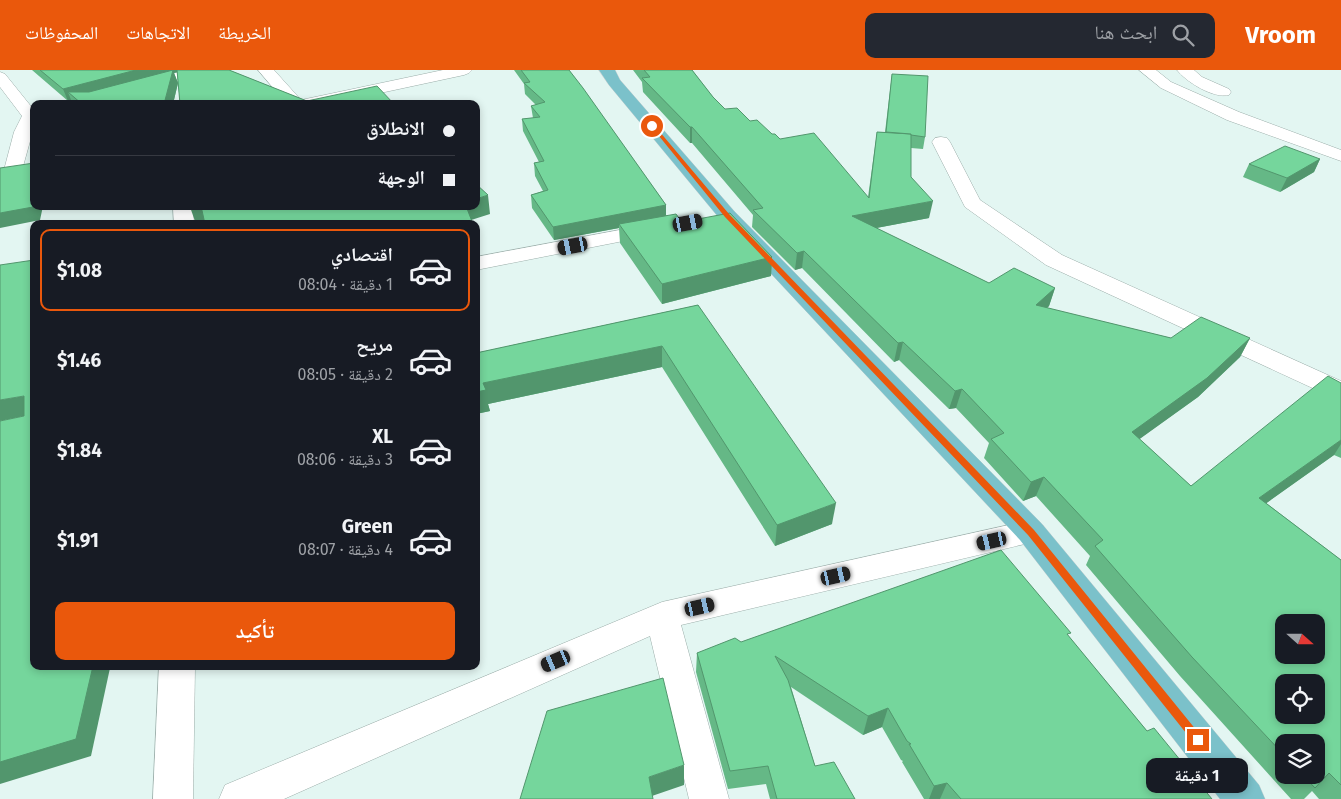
<!DOCTYPE html>
<html lang="ar">
<head>
<meta charset="utf-8">
<style>
	:root { --surface:#171b24; --page:#242831; --text:#f1f3f6; --muted:#9ea1a6; --line:#363941; --accent:#ea580c }
	body { margin:0; font-family:"Fira Sans","Noto Naskh Arabic",sans-serif; background:var(--page); color:var(--text); direction:rtl; height:100vh; display:flex; flex-direction:column; font-size:19px; white-space:nowrap }
	* { box-sizing:border-box; margin:0 }
	p { font-size:16px; color:var(--muted) }
	.icon { flex:none; width:28px; height:28px; fill:none; stroke:currentColor; stroke-width:2; stroke-linecap:round; stroke-linejoin:round }
	.map { position:relative; flex:1; overflow:hidden; direction:ltr }
	.details { position:absolute; left:30px; top:150px; width:450px; height:450px; display:flex; flex-direction:column; background:var(--surface); border-radius:10px; box-shadow:0 2px 8px #0003; direction:rtl }
	.details>* { flex:none }
	.guide { position:absolute; left:30px; top:30px; width:450px; height:110px; border-radius:10px; box-shadow:0 2px 8px #0003; direction:rtl; display:grid; align-content:center; height:110px; padding:0 25px; background:var(--surface) }
	.needle { width:32px; rotate:111deg }
	.fabs { position:absolute; left:1275px; top:544px; display:grid; gap:10px }
	.fabs a { display:grid; place-items:center; width:50px; height:50px; border-radius:10px; background:var(--surface); box-shadow:0 2px 8px #0003; font-size:25px }
	.end { position:absolute; width:22px; height:22px; margin:-11px; border:6px solid #ea580c; background:#fff; box-shadow:0 0 0 2px #fff }
	.from { border-radius:50% }
	.bubble { position:absolute; height:35px; border-radius:10px; background:var(--surface); box-shadow:0 2px 8px #0003; font-size:16px; font-weight:700; line-height:35px; text-align:center; direction:rtl }
	.car { position:absolute; width:15px; height:30px; margin:-15px -8px; border-radius:6px; box-shadow:0 0 4px 1px #0007; background:linear-gradient(#222 24%,#8ab4d8 0 40%,#222 0 76%,#8ab4d8 0 86%,#222 0) }
	.guide b { display:flex; align-items:center; gap:18px; height:48px; font-size:19px }
	.guide b+b { border-top:1px solid var(--line) }
	.guide i { width:12px; height:12px; background:var(--text) }
	ul { padding:9px 0 0; list-style:none }
	li { display:flex; align-items:center; gap:15px; height:82px; margin:0 10px 8px; padding:0 15px; border:2px solid transparent; border-radius:10px }
	li div { flex:1 }
	li b { display:block; font-size:19px }
	li em { font-style:normal; font-weight:700 }
	li.current { border-color:var(--accent) }
	li>.icon { width:45px; height:45px; stroke-width:1.5 }
	.cta { display:flex; gap:10px; margin-top:auto; padding:10px 25px }
	.cta a { flex:1; height:58px; border-radius:10px; background:var(--accent); color:#fff; font-size:20px; font-weight:700; line-height:58px; text-align:center }
	header { display:flex; align-items:center; gap:30px; box-sizing:border-box; height:70px; padding:0 25px; background:var(--accent); color:#fff }
	header strong { font-size:24px }
	nav { display:flex; gap:28px; margin-inline-start:auto; font-size:18px }
	.search { width:350px; height:45px; background:var(--page); display:flex; align-items:center; gap:12px; box-sizing:border-box; padding:0 18px; border-radius:10px; color:var(--muted); font-size:19px }
	.map>svg:first-child { display:block }
</style>
</head>
<body>
<header>
<strong>Vroom</strong>
<div class="search"><svg class="icon" aria-label="search" viewBox="0 0 24 24"><circle cx="10" cy="10" r="6"/><path d="M15 15l6 6"/></svg>ابحث هنا</div>
<nav><a>الخريطة</a><a>الاتجاهات</a><a>المحفوظات</a></nav>
</header>
<div class="map">
<svg width="1341" height="729" viewBox="0 0 1341 729">
	<rect width="100%" height="100%" fill="#e3f6f2"/>
	<g fill="none" stroke-linecap="round" stroke-linejoin="round">
		<g stroke="#9bada9" stroke-width="1">
			<g id="minor">
				<path d="M187 0H212L209 3 95 34H68L70 31Z"/>
				<path d="M258 0H274L301 30 443 0H472L469 3 464 5 329 34H287Z"/>
				<path d="M1139 0H1156L1171 12 1239 42 1341 80V91L1227 50 1161 18Z"/>
				<path d="M1177 0H1194L1202 7 1229 19 1231 22 1229 25C1214 29 1186 12 1177 0Z"/>
				<path d="M0 2 5 4 34 40V57L22 100 20 104 13 106 6 104 4 100 14 62 22 46 0 17Z"/>
				<path d="M941 67 947 68 950 72 980 130 1062 185 1341 311V329L1332 327 1046 195 965 137 932 72 935 68Z"/>
				<path d="M173 136H193L194 154H174Z"/>
				<path d="M657 153 664 155 667 159 664 163 476 200V187Z"/>
				<path d="M1031 450 1042 454 1046 462 1042 470 681 555 729 729H689L650 566 284 729H219L225 715 662 532Z"/>
				<path d="M159 596H195L193 729H153Z"/>
			</g>
		</g>
		<g stroke="#d2d4d4" stroke-width="1">
			<path id="major" d="M599 0H615L620 10 734 141 1042 454 1259 715 1265 729H1220L1020 470 720 149 609 15Z"/>
		</g>
		<use href="#minor" fill="#fff" fill-rule="evenodd"/>
		<use href="#major" fill="#7bc1ca" fill-rule="evenodd"/>
	</g>
	<g fill="#65b886" fill-rule="evenodd">
		<path d="M32 0H229L307 31 394 34H180L177 2 174 3 178 13 173 34H73L71 30 68 31Z"/>
		<path d="M514 0H569L666 135V145L682 152 772 187 771 206 662 234 620 173 619 158 554 170 532 138 531 125 543 121 535 106 534 93 539 92 523 61 522 49 533 48 531 36 536 35 525 24 524 14Z"/>
		<path d="M633 0H692L713 27 725 39 750 51 780 69 868 127 877 62H885L892 4 925 67 923 79 911 78V107L929 148 876 158 989 213 1055 218 1049 236 1047 238 1171 268H1250L1240 287 1198 327 1139 369 1191 416 1341 313V388L1334 385 1266 433 1341 490V729H1319L1312 721 1304 729H1291L1180 606 1086 495 1090 486 1036 426 1023 431 984 388 989 373 956 338 949 339 899 290 894 292 802 198 795 200 752 157 753 145 692 73H690L643 22 642 12ZM1284 672 1316 705H1284Z"/>
		<path d="M1320 89 1314 102 1280 122 1243 107 1249 94Z"/>
		<path d="M698 235 832 454 775 476 662 297 488 334 490 341 476 344V283Z"/>
		<path d="M1069 567 1147 661 1212 729H924L902 692 903 691 901 690 882 657 863 665 791 617 815 696 855 729H770L766 714 728 719 696 602 697 583 741 572Z"/>
	</g>
	<g fill="#52966d">
		<path d="M136 0H184L174 3 178 13 173 34 76 29 68 22 71 30 68 31 63 19Z"/>
		<rect x="690" y="57" width="2" height="16"/>
		<path d="M1320 89 1314 102 1280 122 1287 108Z"/>
		<path d="M488 125 490 144 468 151 465 136H476V129Z"/>
		<path d="M933 131 929 148 850 163 852 146Z"/>
		<path d="M34 134V136H43L40 150 0 158V143Z"/>
		<path d="M666 135V149L619 154V158L554 170 553 157Z"/>
		<path d="M196 136H201L208 154H196L190 137Z"/>
		<path d="M476 163 479 180 476 181Z"/>
		<path d="M804 181 802 198 795 200 797 183Z"/>
		<path d="M772 187 771 206 662 234V214Z"/>
		<path d="M1055 218 1049 236 1030 253 1036 235Z"/>
		<path d="M1250 268 1240 287 1198 327 1123 381 1132 362Z"/>
		<path d="M903 272 899 290 894 292 898 273Z"/>
		<path d="M662 276V297L488 334 490 341 476 344V322L483 313Z"/>
		<path d="M962 319 956 338 949 339 955 321Z"/>
		<path d="M24 326 34 344 0 351V330Z"/>
		<path d="M1341 370V374L1334 385 1247 447 1259 428Z"/>
		<path d="M1044 407 1036 426 1023 431 1031 412Z"/>
		<path d="M836 433 832 454 775 476 777 455Z"/>
		<path d="M90 596H108L110 598 91 686 0 714V692Z"/>
		<path d="M888 638 882 657 863 665 868 646Z"/>
		<path d="M684 695V715L649 727V707Z"/>
		<path d="M947 713 940 729H929L934 716Z"/>
	</g>
	<g fill="#75d69c" stroke="#52966d" fill-rule="evenodd">
		<path d="M40 0H136L63 19Z"/>
		<path d="M173 0 164 34H82L68 22H89Z"/>
		<path d="M177 0H229L307 31 377 16 394 34H180Z"/>
		<path d="M521 0H569L583 18 666 135 553 157 531 125 548 120 534 93 544 91 522 49 540 47 531 36 545 32 524 13 530 12Z"/>
		<path d="M644 0H692L713 27 725 39 737 38 750 51 757 50 772 64H775L780 69 814 63 869 128 877 62 911 64V107L933 131 852 146 989 213 1014 198 1055 218 1036 235 1171 268 1201 247 1250 268 1207 308 1132 362 1191 416 1328 306 1341 313V370L1259 428 1341 490V715L1329 703 1315 718 1303 705H1316V672H1284V685L1192 587 1095 476 1103 470 1044 407 1031 412 991 369 1004 363 962 319 955 321 903 272 898 273 804 181 797 183 753 140 763 138 692 57H690L642 8 650 7ZM1284 552H1316V585H1284ZM1284 612H1316V645H1284Z"/>
		<path d="M892 4 928 6 925 67 911 65V64L886 62Z"/>
		<path d="M1285 76 1320 89 1287 108 1249 94Z"/>
		<path d="M34 93 33 137 0 143V98Z"/>
		<path d="M476 114 488 125 476 129Z"/>
		<path d="M201 136H466L473 154H205Z"/>
		<path d="M730 143 772 187 662 214 619 154 676 144 682 152Z"/>
		<path d="M34 190V596H93L76 669 0 692V351L24 346V326L0 330V195Z"/>
		<path d="M698 235 836 433 777 455 662 276 483 313 486 320 476 322V283Z"/>
		<path d="M1001 480 1071 563 1067 564 1147 661 1154 658 1212 729H961L947 713 934 716 909 674H911L907 671 888 638 868 646 775 586 788 610 815 696 834 692 855 729H777L768 696 730 701 697 583 735 568 741 572Z"/>
		<path d="M663 608 684 695 649 707 653 729H520L547 641Z"/>
	</g>
	<path fill="#ea580c" d="M650 55H654L729 144 1034 460 1201 666 1203 670 1201 673 1198 675 1194 673 1028 465 725 147Z"/>
</svg>
<div class="fabs">
<a><svg class="needle" viewBox="-14 -14 28 28"><path d="M0-13l5 13h-10z" fill="#e53935"/><path d="M0 13l5-13h-10z" fill="#9ea1a6"/></svg></a>
<a><svg class="icon" aria-label="locate" viewBox="0 0 24 24"><circle cx="12" cy="12" r="6"/><path d="M12 2v4M12 18v4M2 12h4M18 12h4"/></svg></a>
<a><svg class="icon" aria-label="layers" viewBox="0 0 24 24"><path d="M12 4l9 5-9 5-9-5zM3 14l9 5 9-5"/></svg></a>
</div>
<i class="end from" style="left:652px;top:56px"></i>
<i class="end" style="left:1198px;top:670px"></i>
<div class="bubble" style="left:1146px;top:688px;width:102px">1 دقيقة</div>
<i class="car" style="left:688px;top:153px;rotate:79deg"></i>
<i class="car" style="left:573px;top:176px;rotate:259deg"></i>
<i class="car" style="left:992px;top:471px;rotate:257deg"></i>
<i class="car" style="left:836px;top:506px;rotate:77deg"></i>
<i class="car" style="left:700px;top:537px;rotate:77deg"></i>
<i class="car" style="left:556px;top:591px;rotate:247deg"></i>
<div class="guide">
<b><i class="from"></i>الانطلاق</b>
<b><i></i>الوجهة</b>
</div>
<section class="details">
<ul>
<li class="current"><svg class="icon" aria-label="car" viewBox="0 0 24 24"><path d="M5 17H2v-5l4-1 3-4h7l3 4 3 1v5h-3M9 17h6M6 11h13"/><circle cx="7" cy="17" r="2"/><circle cx="17" cy="17" r="2"/></svg><div><b>اقتصادي</b><p>1 دقيقة · 08:04</p></div><em>$1.08</em></li>
<li><svg class="icon" aria-label="car" viewBox="0 0 24 24"><path d="M5 17H2v-5l4-1 3-4h7l3 4 3 1v5h-3M9 17h6M6 11h13"/><circle cx="7" cy="17" r="2"/><circle cx="17" cy="17" r="2"/></svg><div><b>مريح</b><p>2 دقيقة · 08:05</p></div><em>$1.46</em></li>
<li><svg class="icon" aria-label="car" viewBox="0 0 24 24"><path d="M5 17H2v-5l4-1 3-4h7l3 4 3 1v5h-3M9 17h6M6 11h13"/><circle cx="7" cy="17" r="2"/><circle cx="17" cy="17" r="2"/></svg><div><b>XL</b><p>3 دقيقة · 08:06</p></div><em>$1.84</em></li>
<li><svg class="icon" aria-label="car" viewBox="0 0 24 24"><path d="M5 17H2v-5l4-1 3-4h7l3 4 3 1v5h-3M9 17h6M6 11h13"/><circle cx="7" cy="17" r="2"/><circle cx="17" cy="17" r="2"/></svg><div><b>Green</b><p>4 دقيقة · 08:07</p></div><em>$1.91</em></li>
</ul>
<div class="cta"><a>تأكيد</a></div>
</section>
</div>
</body>
</html>
